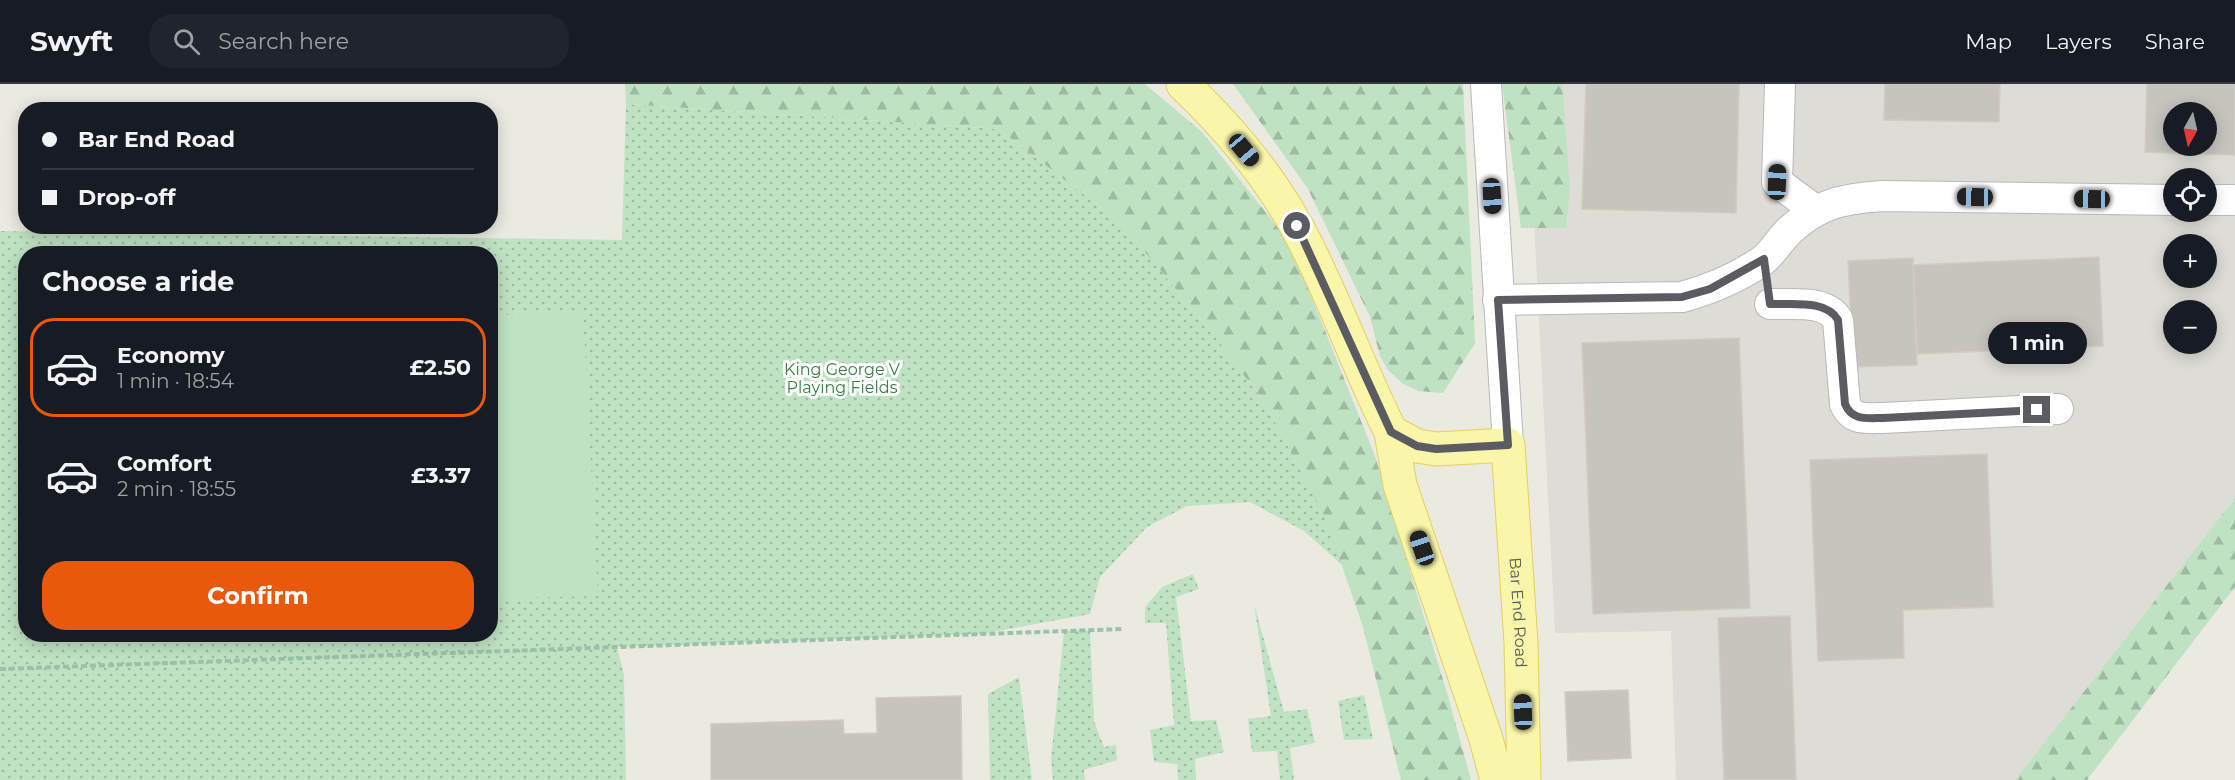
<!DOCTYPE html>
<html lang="en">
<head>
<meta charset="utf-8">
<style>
	:root { --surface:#171b24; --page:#20242c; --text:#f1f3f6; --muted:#9ea1a6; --line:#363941; --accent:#ea580c }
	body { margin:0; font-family:Montserrat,sans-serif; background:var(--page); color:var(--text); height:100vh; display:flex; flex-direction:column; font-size:22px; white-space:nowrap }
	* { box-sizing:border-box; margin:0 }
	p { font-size:20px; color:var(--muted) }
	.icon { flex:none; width:33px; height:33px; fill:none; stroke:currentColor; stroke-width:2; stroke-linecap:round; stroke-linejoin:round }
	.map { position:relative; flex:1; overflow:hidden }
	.sheet { position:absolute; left:18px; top:162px; width:480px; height:396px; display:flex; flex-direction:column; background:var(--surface); border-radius:24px; box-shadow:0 3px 15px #0003 }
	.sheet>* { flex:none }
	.hud { position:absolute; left:18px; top:18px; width:480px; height:132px; border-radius:24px; box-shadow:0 3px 15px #0003; display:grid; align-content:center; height:132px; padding:0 24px; background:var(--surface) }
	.needle { width:39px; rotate:188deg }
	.tools { position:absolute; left:2163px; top:18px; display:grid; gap:12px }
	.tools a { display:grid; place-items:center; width:54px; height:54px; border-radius:50%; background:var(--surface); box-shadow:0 3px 15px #0003; font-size:30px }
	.end { position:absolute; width:27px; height:27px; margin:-14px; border:8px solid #5a5c61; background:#fff; box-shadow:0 0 0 3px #fff }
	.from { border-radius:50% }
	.bubble { position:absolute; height:42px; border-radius:21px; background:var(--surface); box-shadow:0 3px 15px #0003; font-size:20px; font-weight:700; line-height:42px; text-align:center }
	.car { position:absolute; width:18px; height:36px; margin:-18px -9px; border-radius:8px; box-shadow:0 0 4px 2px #0007; background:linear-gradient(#222 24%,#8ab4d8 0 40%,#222 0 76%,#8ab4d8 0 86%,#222 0) }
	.hud b { display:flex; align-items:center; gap:21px; height:57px; font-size:22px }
	.hud b+b { border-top:2px solid var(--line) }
	.hud i { width:15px; height:15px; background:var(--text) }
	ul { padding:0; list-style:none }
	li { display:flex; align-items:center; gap:18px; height:99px; margin:0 12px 9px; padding:0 12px; border:3px solid transparent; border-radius:24px }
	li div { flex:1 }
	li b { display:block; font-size:22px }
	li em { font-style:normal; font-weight:700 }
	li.active { border-color:var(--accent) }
	li>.icon { width:54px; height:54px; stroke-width:1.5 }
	h2 { padding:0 24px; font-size:27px; line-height:72px }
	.primary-button { display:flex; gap:12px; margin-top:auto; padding:12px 24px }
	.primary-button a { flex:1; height:69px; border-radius:24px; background:var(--accent); color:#fff; font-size:24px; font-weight:700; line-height:69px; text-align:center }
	header { display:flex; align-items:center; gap:36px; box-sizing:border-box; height:84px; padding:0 30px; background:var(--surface); border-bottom:2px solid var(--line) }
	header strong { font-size:28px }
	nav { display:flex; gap:33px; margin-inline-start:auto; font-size:21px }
	.search { width:420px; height:54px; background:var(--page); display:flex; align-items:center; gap:15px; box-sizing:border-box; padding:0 21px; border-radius:24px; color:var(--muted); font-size:22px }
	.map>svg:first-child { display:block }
</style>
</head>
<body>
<header>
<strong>Swyft</strong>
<div class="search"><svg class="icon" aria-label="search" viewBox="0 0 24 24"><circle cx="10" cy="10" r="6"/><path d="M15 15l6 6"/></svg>Search here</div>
<nav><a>Map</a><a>Layers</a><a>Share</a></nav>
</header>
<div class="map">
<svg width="2235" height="696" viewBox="0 0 2235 696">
	<defs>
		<pattern id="grass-dots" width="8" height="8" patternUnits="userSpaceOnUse" patternTransform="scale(1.5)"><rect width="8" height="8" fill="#bfe2c3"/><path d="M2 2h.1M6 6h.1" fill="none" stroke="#9ebaa2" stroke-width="1.8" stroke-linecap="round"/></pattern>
		<pattern id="forest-firs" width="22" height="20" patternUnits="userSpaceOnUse" patternTransform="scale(1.5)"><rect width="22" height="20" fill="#bfe2c3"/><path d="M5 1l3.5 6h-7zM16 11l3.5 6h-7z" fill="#9ebaa2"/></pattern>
	</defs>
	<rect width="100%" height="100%" fill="#ebeae1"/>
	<path fill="#dddcd6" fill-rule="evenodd" d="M1527 0H2235V414L2015 696H1676L1671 547 1555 549ZM2174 28H2206V62H2174ZM2174 94H2206V128H2174ZM2174 160H2206V194H2174ZM2174 226H2206V260H2174Z"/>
	<g fill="url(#grass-dots)" fill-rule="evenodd">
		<path d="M626 20 999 45 1122 140 1217 255 1266 321 1326 433 1343 482 1304 447 1250 418 1187 422 1147 443 1100 493 1090 530 981 550 617 563 624 591 626 696H0V147L622 156ZM26 170H490V550H26Z"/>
		<path d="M1193 490 1199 505 1176 513 1191 637 1216 636 1224 668 1195 675 1196 696H1178L1177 680 1154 678 1150 646 1174 641 1166 539H1145V523L1162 503Z"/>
		<path d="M1254 520 1284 628 1307 625 1315 659 1290 664 1294 696H1280L1277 667 1252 668 1248 635 1271 632Z"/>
		<path d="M1090 546 1094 637 1104 663 1116 661 1117 676 1084 686 1085 696H1053L1051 676 1064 547Z"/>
		<path d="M1019 593 1032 696H990L988 610Z"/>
		<path d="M1364 611 1373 655 1344 656 1338 617Z"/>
	</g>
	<g fill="url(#forest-firs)">
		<path d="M625 0H1145L1202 48 1290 159 1375 372 1448 612 1471 696H1401L1363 543 1325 433 1266 321 1217 255 1122 140 999 45 626 20Z"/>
		<path d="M1233 0H1463L1475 259 1443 309 1418 307 1402 299 1388 286 1380 272 1370 233 1308 105Z"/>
		<path d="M1502 0H1562L1570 105 1566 144H1521Z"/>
		<path d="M2235 414V503L2087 696H2015Z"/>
	</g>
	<path fill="#bfe2c3" d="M583 228 598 512 491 515V231Z"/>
	<g fill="#c7c4be" stroke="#d0ccc0" stroke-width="1.5" fill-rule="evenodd">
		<path d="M1586 0H1739L1736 129 1582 125Z"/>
		<path d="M1885 0H2000L1999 38 1884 36Z"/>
		<path d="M2147 0H2235V71L2145 68ZM2174 28H2206V62H2174Z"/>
		<path d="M2099 173 2103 262 1917 270 1913 181Z"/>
		<path d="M1913 174 1917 281 1853 283 1848 177Z"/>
		<path d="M1739 254 1750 524 1593 530 1582 259Z"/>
		<path d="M1987 370 1993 523 1903 526 1904 574 1818 577 1810 376Z"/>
		<path d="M1790 532 1796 696H1724L1718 534Z"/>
		<path d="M1628 606 1631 674 1568 677 1565 608Z"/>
		<path d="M961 612 962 696H711V640L843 636 844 650 877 649 876 614Z"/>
	</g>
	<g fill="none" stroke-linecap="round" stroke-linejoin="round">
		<g stroke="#b7b8bd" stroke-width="32">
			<g id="minor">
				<path d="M1486 0 1508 361"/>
				<path d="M1780 0 1777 98 1815 126"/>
				<path d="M2206 116H2235"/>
				<path d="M1498 216 1682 213C1711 205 1737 194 1762 177 1773 169 1780 155 1790 146 1820 119 1842 115 1882 112L2174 116"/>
				<path d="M1770 220C1792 221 1826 215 1838 236L1845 320C1852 337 1867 334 1883 334L2058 325"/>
			</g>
		</g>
		<g stroke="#e6cf5f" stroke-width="35">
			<g id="major">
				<path id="s1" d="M1183 0C1227 42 1268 90 1297 143 1333 209 1357 281 1391 348L1417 362 1436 365 1508 361 1521 559 1524 696"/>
				<path d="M1391 348 1400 401 1486 655 1497 696"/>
			</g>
		</g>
		<path stroke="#99c2a9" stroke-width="4" stroke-dasharray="6 3" stroke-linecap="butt" d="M0 585 1123 545"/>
		<use href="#minor" stroke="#fff" stroke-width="30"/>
		<use href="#major" stroke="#f9f5a9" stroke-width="33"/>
	</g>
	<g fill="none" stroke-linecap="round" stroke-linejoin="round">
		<path stroke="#5a5c61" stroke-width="8" d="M1297 142 1391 348 1417 362 1436 365 1508 361 1498 216 1682 213 1710 205 1764 175 1770 220C1792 221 1826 215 1838 236L1845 320C1852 337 1867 334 1883 334L2037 326"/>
	</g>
	<g text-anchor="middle" stroke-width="6" stroke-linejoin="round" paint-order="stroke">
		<g font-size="16" fill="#3a8045" stroke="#fff">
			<text x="842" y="291">King George V<tspan x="842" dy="18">Playing Fields</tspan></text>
		</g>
		<g font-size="16" fill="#5a5c61" stroke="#fff">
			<text dy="6" stroke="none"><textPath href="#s1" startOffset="698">Bar End Road</textPath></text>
		</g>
	</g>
</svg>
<div class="tools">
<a><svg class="needle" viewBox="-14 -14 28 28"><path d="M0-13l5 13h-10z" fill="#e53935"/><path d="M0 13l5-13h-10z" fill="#9ea1a6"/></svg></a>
<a><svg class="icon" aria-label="locate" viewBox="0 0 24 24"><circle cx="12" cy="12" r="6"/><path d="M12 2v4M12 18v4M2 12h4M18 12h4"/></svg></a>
<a>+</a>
<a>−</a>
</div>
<i class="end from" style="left:1297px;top:142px"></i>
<i class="end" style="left:2037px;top:326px"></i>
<div class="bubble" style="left:1988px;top:238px;width:99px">1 min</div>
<i class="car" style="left:1244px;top:66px;rotate:140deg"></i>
<i class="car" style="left:1777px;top:98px;rotate:2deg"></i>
<i class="car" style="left:1492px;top:112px;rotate:177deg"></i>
<i class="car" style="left:1975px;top:113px;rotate:271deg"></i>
<i class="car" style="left:2092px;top:115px;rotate:271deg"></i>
<i class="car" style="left:1422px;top:464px;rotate:341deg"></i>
<i class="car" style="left:1523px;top:628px;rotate:358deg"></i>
<div class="hud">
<b><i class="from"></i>Bar End Road</b>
<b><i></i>Drop-off</b>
</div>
<section class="sheet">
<h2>Choose a ride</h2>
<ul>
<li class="active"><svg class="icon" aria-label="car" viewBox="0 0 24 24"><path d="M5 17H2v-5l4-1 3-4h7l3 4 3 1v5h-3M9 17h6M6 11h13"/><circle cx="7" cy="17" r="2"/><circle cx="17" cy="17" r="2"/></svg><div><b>Economy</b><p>1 min · 18:54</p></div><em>£2.50</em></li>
<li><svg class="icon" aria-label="car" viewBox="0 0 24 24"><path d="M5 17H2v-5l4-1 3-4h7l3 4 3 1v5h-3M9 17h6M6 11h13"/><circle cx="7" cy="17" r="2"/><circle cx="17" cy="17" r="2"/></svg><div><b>Comfort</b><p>2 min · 18:55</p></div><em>£3.37</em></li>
</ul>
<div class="primary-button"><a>Confirm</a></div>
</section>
</div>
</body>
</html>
